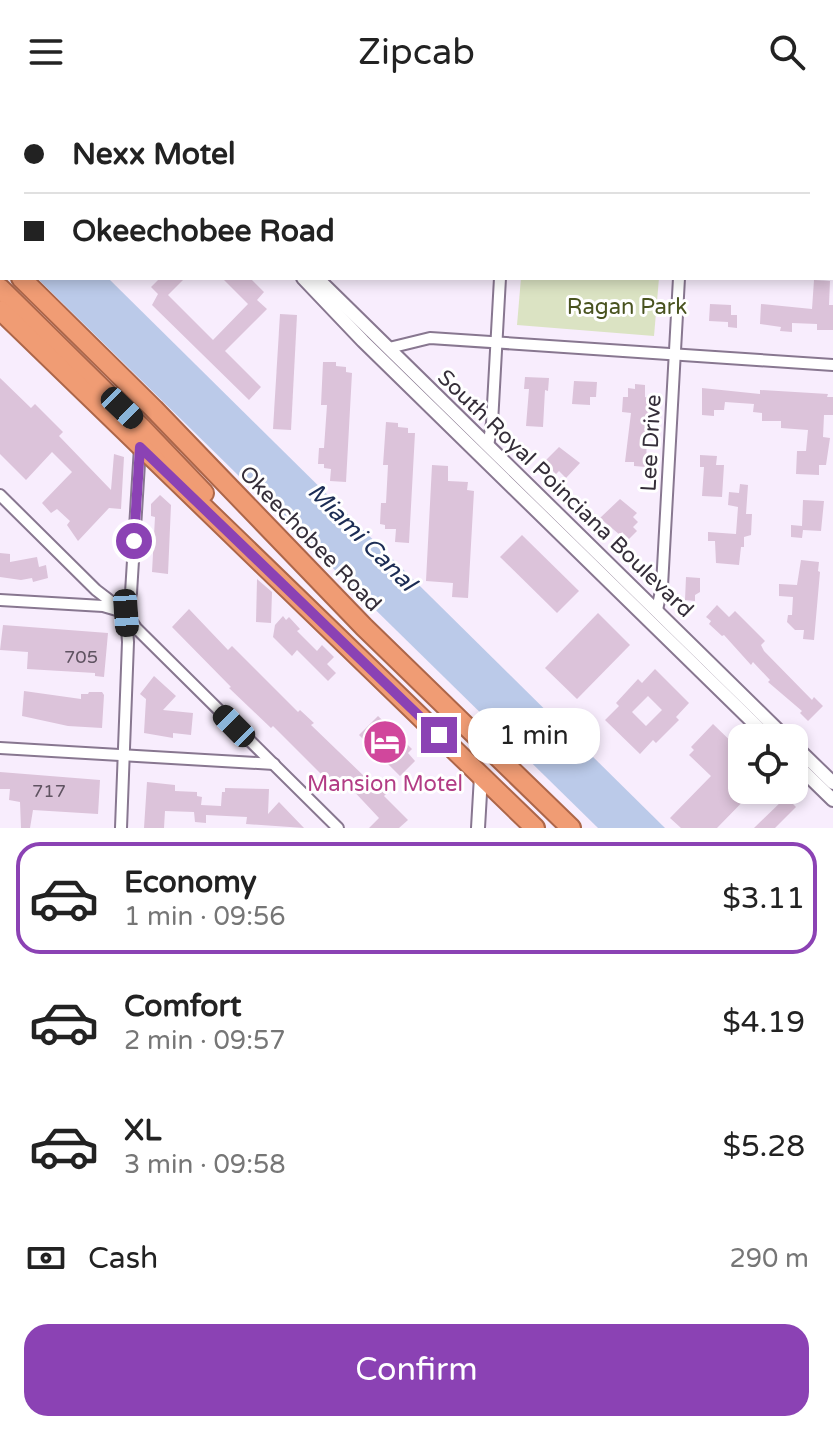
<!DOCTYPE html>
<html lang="en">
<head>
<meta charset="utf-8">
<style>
	:root { --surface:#fff; --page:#f6f6f6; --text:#222; --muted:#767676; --line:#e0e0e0; --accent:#8b42b4 }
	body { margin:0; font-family:"Varela Round",sans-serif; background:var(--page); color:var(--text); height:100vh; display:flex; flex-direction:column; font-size:30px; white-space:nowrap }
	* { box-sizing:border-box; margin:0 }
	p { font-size:26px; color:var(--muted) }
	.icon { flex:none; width:44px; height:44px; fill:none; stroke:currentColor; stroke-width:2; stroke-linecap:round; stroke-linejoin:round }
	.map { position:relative; height:724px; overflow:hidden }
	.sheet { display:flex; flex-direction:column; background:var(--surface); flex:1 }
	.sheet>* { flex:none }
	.banner { position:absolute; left:0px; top:0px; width:834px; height:176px; box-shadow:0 4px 12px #0003; display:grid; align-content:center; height:176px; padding:0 24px; background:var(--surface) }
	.tools { position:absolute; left:728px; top:620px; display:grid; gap:16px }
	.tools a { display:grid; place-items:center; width:80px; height:80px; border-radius:16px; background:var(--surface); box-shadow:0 4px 12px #0003; font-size:40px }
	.end { position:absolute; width:36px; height:36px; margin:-18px; border:10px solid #8b42b4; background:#fff; box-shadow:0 0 0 4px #fff }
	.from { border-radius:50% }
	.bubble { position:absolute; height:56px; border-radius:24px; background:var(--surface); box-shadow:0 4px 12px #0003; font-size:26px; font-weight:600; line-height:56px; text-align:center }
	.car { position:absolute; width:24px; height:48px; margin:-24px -12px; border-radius:10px; box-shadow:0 0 6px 2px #0007; background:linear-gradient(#222 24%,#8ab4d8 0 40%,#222 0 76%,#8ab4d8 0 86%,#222 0) }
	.banner b { display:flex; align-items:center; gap:28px; height:76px; font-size:30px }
	.banner b+b { border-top:2px solid var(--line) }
	.banner i { width:20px; height:20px; background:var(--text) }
	ul { padding:14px 0 0; list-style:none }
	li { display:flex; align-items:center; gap:24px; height:112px; margin:0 16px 12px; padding:0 8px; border:4px solid transparent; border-radius:24px }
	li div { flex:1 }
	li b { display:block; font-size:30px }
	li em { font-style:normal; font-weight:600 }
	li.on { border-color:var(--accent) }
	li>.icon { width:72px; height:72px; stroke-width:1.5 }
	.pay { display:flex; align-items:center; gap:20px; height:88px; padding:0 24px; font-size:30px }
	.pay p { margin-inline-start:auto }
	.primary-button { display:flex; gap:16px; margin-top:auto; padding:16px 24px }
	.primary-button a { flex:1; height:92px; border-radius:24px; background:var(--accent); color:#fff; font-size:32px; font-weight:600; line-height:92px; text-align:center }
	header { display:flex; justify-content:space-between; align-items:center; height:104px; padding:0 24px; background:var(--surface); font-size:36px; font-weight:600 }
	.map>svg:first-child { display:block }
</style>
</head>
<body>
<header><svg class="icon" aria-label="menu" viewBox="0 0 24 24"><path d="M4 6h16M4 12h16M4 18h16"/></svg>Zipcab<svg class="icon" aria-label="search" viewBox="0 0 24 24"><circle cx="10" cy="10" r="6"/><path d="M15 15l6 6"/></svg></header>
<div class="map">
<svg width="833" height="724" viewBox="0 0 833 724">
	<rect width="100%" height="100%" fill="#f8edfd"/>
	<path fill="#dbe3c3" d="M521 174H659L654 232 517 221Z"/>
	<path fill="#bbcae9" d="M37 174H108L665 724H598Z"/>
	<g fill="#dcc3da" fill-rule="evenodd">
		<path d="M160 174H185L168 191 213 236 248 200 222 174H250L264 188 257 196 267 205 225 247 261 283 249 296 152 201 158 190 151 183Z"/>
		<path d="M814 176 830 177 829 201H833V226H817V220L792 219V228L780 227 781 223 760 220 761 200 812 205Z"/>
		<path d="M710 200 731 201V211H737V224L728 223V218L709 217Z"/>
		<path d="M280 210 297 211 291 326 273 325Z"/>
		<path d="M323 258H336V262L346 263V268L352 269 346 378 330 377 331 365 324 364V360H318L319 344H324L327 301H321Z"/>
		<path d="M525 273 549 274 548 287 545 286 543 323 526 322 529 285H524Z"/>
		<path d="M0 274 31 304 35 300 63 328 59 332 111 386 114 350 124 353 121 405 109 404 78 437 67 421 70 417 57 405 51 409 42 399 72 368 52 348 26 376 0 350Z"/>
		<path d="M574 277 597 278 596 293H590V301L572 300Z"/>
		<path d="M635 280 645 281V293L648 294 646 363 634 362V358H625L631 309 622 308 623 293H628V284L635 285Z"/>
		<path d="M702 284 760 290V286L828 290 827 293H833V311H824L823 333 830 334 826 361H819V371L796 370 797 347H806L808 326 781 324V317H762V309L753 308 754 300 725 298 724 306H714V312L702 311Z"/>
		<path d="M386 318 398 319V323L408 324V329H415L409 439 395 438 396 425H385V421L380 420 381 399H386L388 361H383Z"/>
		<path d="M559 343 580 359 566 374 559 367 556 370 544 358Z"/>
		<path d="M700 351 717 352 716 361H724L722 393 702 392 704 363H700Z"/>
		<path d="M432 361 448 362V377L468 378 467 386 474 387 468 494 452 493 453 479 426 477Z"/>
		<path d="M740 380 748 381 746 410H752L751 431 744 433V443H741L739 461 716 459 715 437H708V428L736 430 738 403 728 401 729 388 739 389Z"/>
		<path d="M160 391 171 401 168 470 152 468 155 413 151 412V400Z"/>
		<path d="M620 395 637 409 633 413 638 418 633 423 637 427 629 435 622 428 620 431 600 414Z"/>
		<path d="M803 396 824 397 821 427 803 426 802 434 791 433V421L802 422Z"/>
		<path d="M522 431 579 487 557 509 500 453Z"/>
		<path d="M0 449 10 450V458L37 453 39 463 46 461 48 474 33 478 32 474 21 476 0 473Z"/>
		<path d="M801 456 819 458 818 467 820 468 814 536 803 535 804 526H795L787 518 788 511H792L793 493 779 492V480L797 481Z"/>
		<path d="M686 473 700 474V488L695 491V497L685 496Z"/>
		<path d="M257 475 272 488 271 519 256 518Z"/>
		<path d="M717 501 729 513 735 507 765 537 761 541 764 547 812 596 814 593 823 602 808 617 800 609 802 607 768 578 770 576 753 558 751 561 724 531 722 532 709 520 711 517 706 513Z"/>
		<path d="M189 505 228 546 232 542 298 608 300 606 314 619 311 621 366 674 368 672 386 690 384 692 408 716 399 724H369L379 714 348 681 340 689 273 622 271 624 229 584 231 583 172 523Z"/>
		<path d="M598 509 630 541 577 595 545 564Z"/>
		<path d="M283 512 286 516 289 513 300 525 297 527 317 547 322 541 334 553 327 560 336 569 328 577 297 546 292 552 273 533 275 521Z"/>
		<path d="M3 521 108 529 104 573 95 572V569L27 565 28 548 0 546Z"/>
		<path d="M655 565 689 599 676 613 679 616 656 639 653 636 640 650 605 616 619 602 616 599 638 575 642 579ZM648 592 662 606 646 622 632 608Z"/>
		<path d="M154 572 176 592 163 606 193 609 191 631 173 629V634L144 629 146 595 140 590Z"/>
		<path d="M24 587 81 595V590H88L89 588H102L104 591 102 624 68 622 22 612Z"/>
		<path d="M378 612 412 645 408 649 415 657 400 672 359 631Z"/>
		<path d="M713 620 742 648V686H754L717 724H681L670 714 711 672 689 651 694 646 691 643Z"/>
		<path d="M0 668 100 676 98 710 33 706 30 724H21L20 698 9 696 10 685H0Z"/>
		<path d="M147 678 175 681V687L197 688V692L202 693 201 701 221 702 222 688H225V684L269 685 268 710 279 698 304 724 246 720 247 713 206 711V719L195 718 194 708 165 707 164 724H144Z"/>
		<path d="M786 693 796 703 775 724H754Z"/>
	</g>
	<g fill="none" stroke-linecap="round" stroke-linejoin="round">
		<g stroke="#887790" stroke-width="14">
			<g id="minor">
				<path d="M511 2V0"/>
				<path d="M689 2 690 0"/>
				<path d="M389 244 430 234 833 261"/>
				<path d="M488 342 492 319 500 174"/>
				<path d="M0 391 96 486 126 509 136 524 338 724"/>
				<path d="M0 496 103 502 120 507"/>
				<path d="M657 506 662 482 679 174"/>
				<path d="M0 644 274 660"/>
				<path d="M121 724 128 538 126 509 131 489 140 343"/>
			</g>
		</g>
		<g stroke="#887790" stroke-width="16">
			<g id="tertiary">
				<path d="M122 0 124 2"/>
				<path d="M139 0 141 2"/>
				<path d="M328 2V0"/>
				<path d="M303 174 363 237 769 634"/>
				<path d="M317 174 786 634"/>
				<path d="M794 641 833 679"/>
				<path d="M794 658 833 696"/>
				<path d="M478 724 481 672"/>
			</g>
		</g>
		<g stroke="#ad6649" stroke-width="22">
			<g id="trunk">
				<path d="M0 154 2 156"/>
				<path d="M21 174 154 305 364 523 571 724"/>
				<path d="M0 184 142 324 204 389"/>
				<path d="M0 206 535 724"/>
			</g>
		</g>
		<use href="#minor" stroke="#fff" stroke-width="10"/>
		<use href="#tertiary" stroke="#fff" stroke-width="12"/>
		<use href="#trunk" stroke="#f09c74" stroke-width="18"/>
	</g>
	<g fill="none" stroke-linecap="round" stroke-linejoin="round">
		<path stroke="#8b42b4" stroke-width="10" d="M134 437 140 343 439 631"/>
	</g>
	<defs>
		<g id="hotel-disc" transform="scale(2.3)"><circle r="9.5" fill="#d1479c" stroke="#fff"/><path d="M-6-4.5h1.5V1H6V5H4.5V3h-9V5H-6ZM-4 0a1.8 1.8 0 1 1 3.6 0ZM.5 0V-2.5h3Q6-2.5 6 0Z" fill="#fff"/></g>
	</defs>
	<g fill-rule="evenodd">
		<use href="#hotel-disc" x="385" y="638"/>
	</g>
	<g text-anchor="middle" stroke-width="6" stroke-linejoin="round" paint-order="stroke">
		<g font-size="18" fill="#5f5361">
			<text x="81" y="559">705</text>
			<text x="49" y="693">717</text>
		</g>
		<g font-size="22" fill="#49531f" stroke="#fff">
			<text x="627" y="210">Ragan Park</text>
		</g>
		<g font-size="22" fill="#352e39" stroke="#fff">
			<text transform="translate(650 339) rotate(-87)" y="8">Lee Drive</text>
			<text transform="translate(566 389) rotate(44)" y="8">South Royal Poinciana Boulevard</text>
			<text transform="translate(311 434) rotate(46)" y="8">Okeechobee Road</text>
		</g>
		<g font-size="22" fill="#b23c85" stroke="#fff">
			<text x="385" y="687">Mansion Motel</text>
		</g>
		<g font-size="24" font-style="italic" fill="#1b2c54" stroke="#fff">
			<text transform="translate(362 433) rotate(45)" y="8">Miami Canal</text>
		</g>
	</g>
</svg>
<div class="tools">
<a><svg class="icon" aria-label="locate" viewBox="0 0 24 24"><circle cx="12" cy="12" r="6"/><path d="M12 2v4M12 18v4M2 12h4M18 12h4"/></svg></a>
</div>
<i class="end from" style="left:134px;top:437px"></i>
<i class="end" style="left:439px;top:631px"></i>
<div class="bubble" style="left:468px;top:604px;width:132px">1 min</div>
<i class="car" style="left:122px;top:304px;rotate:134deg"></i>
<i class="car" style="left:126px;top:509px;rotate:176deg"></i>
<i class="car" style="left:234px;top:622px;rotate:315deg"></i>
<div class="banner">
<b><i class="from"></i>Nexx Motel</b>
<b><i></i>Okeechobee Road</b>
</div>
</div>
<section class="sheet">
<ul>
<li class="on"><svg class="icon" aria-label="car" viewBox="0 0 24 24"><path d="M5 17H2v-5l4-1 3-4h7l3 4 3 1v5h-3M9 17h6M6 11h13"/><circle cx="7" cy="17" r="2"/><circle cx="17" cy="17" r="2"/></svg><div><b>Economy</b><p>1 min · 09:56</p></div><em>$3.11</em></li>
<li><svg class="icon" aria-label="car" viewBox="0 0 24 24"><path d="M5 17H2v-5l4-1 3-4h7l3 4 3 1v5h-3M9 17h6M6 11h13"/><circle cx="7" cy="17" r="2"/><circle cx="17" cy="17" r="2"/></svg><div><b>Comfort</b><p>2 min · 09:57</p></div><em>$4.19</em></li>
<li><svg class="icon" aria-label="car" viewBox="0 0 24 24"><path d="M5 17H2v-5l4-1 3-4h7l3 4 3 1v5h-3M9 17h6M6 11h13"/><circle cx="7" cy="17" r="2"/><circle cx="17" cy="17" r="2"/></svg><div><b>XL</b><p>3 min · 09:58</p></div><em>$5.28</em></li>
</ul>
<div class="pay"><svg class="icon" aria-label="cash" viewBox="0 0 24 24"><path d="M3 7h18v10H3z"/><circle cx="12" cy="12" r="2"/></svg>Cash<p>290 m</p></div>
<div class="primary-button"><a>Confirm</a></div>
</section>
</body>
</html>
